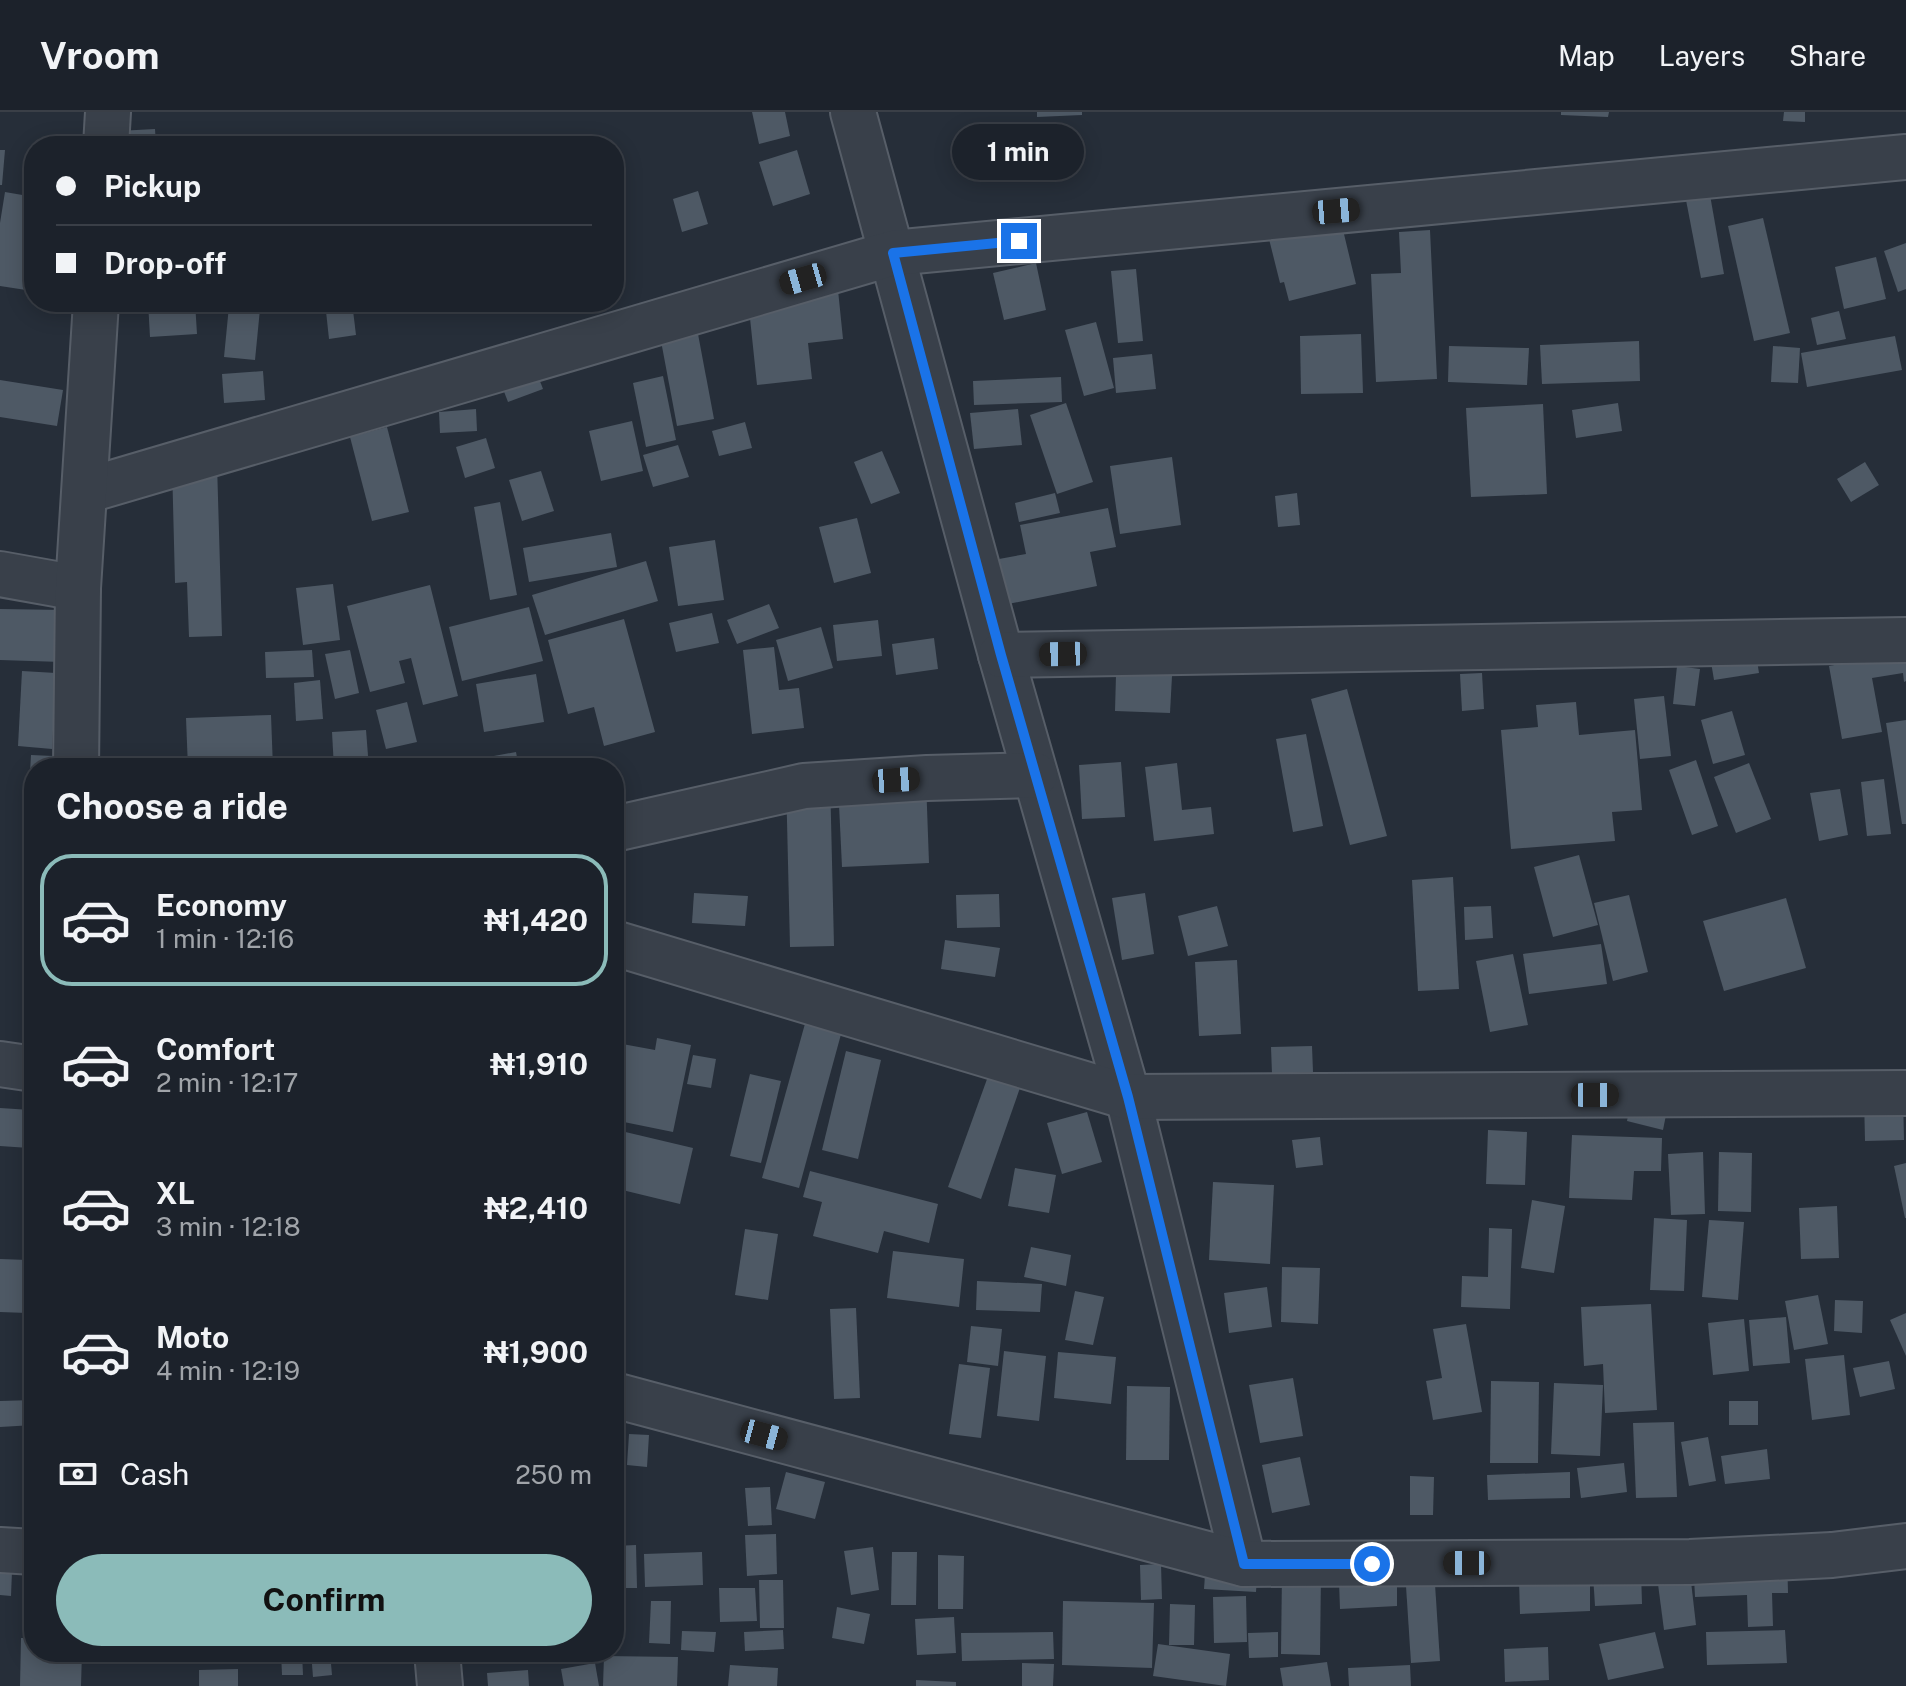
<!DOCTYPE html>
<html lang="en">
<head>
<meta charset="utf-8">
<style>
	:root { --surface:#1c222b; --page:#292f37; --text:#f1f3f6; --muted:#a0a4a9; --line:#3a3f47; --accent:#8bbbb9 }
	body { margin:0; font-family:"Public Sans",sans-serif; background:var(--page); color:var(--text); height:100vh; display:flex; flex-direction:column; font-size:30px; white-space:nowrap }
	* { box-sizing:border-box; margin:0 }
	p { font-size:26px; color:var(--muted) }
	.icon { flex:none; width:44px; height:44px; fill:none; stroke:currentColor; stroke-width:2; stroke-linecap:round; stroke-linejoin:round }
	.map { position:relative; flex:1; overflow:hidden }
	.side { position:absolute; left:24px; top:646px; width:600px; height:904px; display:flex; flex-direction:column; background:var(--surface); border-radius:32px; box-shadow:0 4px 20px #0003,0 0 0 2px var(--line) }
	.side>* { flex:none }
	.hud { position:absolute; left:24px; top:24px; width:600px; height:176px; border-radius:32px; box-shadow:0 4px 20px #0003,0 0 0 2px var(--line); display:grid; align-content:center; height:176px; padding:0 32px; background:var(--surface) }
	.end { position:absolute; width:36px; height:36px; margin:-18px; border:10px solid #1a73e8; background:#fff; box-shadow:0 0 0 4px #fff }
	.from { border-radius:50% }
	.bubble { position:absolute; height:56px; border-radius:28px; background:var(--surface); box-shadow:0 4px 20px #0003,0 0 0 2px var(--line); font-size:26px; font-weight:700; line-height:56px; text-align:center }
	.car { position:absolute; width:24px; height:48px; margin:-24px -12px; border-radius:10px; box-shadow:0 0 6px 2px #0007; background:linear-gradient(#222 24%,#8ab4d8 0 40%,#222 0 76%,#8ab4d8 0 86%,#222 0) }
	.hud b { display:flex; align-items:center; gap:28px; height:76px; font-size:30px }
	.hud b+b { border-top:2px solid var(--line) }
	.hud i { width:20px; height:20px; background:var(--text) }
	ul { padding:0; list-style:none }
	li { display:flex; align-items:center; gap:24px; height:132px; margin:0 16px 12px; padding:0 16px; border:4px solid transparent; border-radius:32px }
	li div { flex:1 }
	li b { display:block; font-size:30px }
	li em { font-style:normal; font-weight:700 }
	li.current { border-color:var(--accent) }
	li>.icon { width:72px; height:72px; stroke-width:1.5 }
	h2 { padding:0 32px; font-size:36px; line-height:96px }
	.pay { display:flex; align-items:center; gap:20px; height:88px; padding:0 32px; font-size:30px }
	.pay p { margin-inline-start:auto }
	.action { display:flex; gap:16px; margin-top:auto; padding:16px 32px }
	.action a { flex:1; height:92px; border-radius:48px; background:var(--accent); color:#111; font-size:32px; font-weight:700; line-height:92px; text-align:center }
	header { display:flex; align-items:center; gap:48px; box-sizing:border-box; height:112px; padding:0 40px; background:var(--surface); border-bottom:2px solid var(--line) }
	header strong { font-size:38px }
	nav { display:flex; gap:44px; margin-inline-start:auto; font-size:28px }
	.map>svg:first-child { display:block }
</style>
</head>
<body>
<header>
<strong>Vroom</strong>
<nav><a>Map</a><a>Layers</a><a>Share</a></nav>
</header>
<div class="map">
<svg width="1906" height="1574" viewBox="0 0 1906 1574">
	<rect width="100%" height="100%" fill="#262e39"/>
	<g fill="#4e5965">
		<path d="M752 0H785L790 24 759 32Z"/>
		<path d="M1037 0H1082V3L1037 5Z"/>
		<path d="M1561 0H1609L1608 5 1561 3Z"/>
		<path d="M1784 0H1805V10L1783 9Z"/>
		<path d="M155 17 156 34H119L118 19Z"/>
		<path d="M0 38H5L2 73H0Z"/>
		<path d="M797 38 810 82 773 94 759 50Z"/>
		<path d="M698 79 708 112 682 120 673 87Z"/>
		<path d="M5 80 34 85V118L31 135H33L26 178 0 174V111Z"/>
		<path d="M1710 83 1724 162 1701 166 1686 88Z"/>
		<path d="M1338 97 1356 172 1289 189 1284 170 1280 171 1266 115Z"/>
		<path d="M1763 106 1790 221 1754 229 1728 114Z"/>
		<path d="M1430 118 1437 267 1376 270 1371 162 1401 161 1399 120Z"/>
		<path d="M1906 131V177L1898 180 1884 139Z"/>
		<path d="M1876 145 1886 187 1844 197 1835 155Z"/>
		<path d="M1036 151 1046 198 1004 208 993 161Z"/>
		<path d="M1136 157 1143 229 1118 231 1111 159Z"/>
		<path d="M838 178 843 227 808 231 812 267 757 273 748 187Z"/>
		<path d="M148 190H195L197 222 150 225Z"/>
		<path d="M325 190H352L356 223 329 227Z"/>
		<path d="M229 194 260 197 255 248 224 245Z"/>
		<path d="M1839 199 1846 227 1817 233 1811 206Z"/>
		<path d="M1096 210 1114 276 1084 284 1065 218Z"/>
		<path d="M698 222 714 307 677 314 661 229Z"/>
		<path d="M1361 222 1363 281 1301 282 1300 224Z"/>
		<path d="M1895 224 1902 258 1807 275 1801 241Z"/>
		<path d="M1639 229 1640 269 1542 272 1540 233Z"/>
		<path d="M1449 234 1529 236 1527 273 1448 270Z"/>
		<path d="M1773 234 1800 236 1798 271 1771 270Z"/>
		<path d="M1152 242 1156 277 1116 281 1113 246Z"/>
		<path d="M530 243 543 277 508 290 495 256Z"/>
		<path d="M263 259 265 288 224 291 222 262Z"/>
		<path d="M663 264 676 328 646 335 633 271Z"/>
		<path d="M1061 265 1062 290 974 293 973 269Z"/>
		<path d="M0 268 63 278 57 314 0 305Z"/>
		<path d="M1066 291 1093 370 1057 382 1030 303Z"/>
		<path d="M1618 291 1622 319 1576 326 1572 298Z"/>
		<path d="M1543 292 1547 382 1471 385 1466 296Z"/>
		<path d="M476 297 477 319 440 321 439 300Z"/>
		<path d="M1018 297 1022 333 974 337 970 301Z"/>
		<path d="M632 309 643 359 601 369 589 319Z"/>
		<path d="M745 310 752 336 719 344 712 319Z"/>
		<path d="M387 315 409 400 372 409 350 325Z"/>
		<path d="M486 326 495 356 465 366 456 335Z"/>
		<path d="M678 333 689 365 653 375 643 343Z"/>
		<path d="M882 339 900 381 871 392 854 350Z"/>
		<path d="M1172 345 1181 413 1120 422 1110 354Z"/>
		<path d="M1865 350 1879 373 1851 390 1837 367Z"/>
		<path d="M217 351 222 524 189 525 187 470 175 471 172 352Z"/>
		<path d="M541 359 554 399 522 409 509 368Z"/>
		<path d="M1055 381 1060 401 1019 410 1015 391Z"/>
		<path d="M1297 381 1300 413 1278 415 1275 384Z"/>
		<path d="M500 390 517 483 490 488 474 395Z"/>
		<path d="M1108 396 1116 435 1090 440 1097 474 1008 492 999 447 1026 442 1020 413Z"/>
		<path d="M857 406 871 461 834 471 819 415Z"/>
		<path d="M611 421 617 455 529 470 523 436Z"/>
		<path d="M715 428 724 488 678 494 669 435Z"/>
		<path d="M646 449 658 489 545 523 532 483Z"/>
		<path d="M333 472 340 528 303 533 296 476Z"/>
		<path d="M430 473 458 584 423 593 411 546 399 549 405 571 370 580 347 494Z"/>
		<path d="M769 492 779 516 737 532 727 508Z"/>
		<path d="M529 495 543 549 462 569 449 515Z"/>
		<path d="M0 497 64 498 62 550 0 548Z"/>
		<path d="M712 501 719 531 676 540 669 511Z"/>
		<path d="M624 507 655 620 604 634 594 595 568 602 548 528Z"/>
		<path d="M878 508 882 544 837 549 833 513Z"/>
		<path d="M821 515 833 556 788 569 776 528Z"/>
		<path d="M934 526 938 557 896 563 892 532Z"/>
		<path d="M774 535 779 578 799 576 804 616 752 622 743 538Z"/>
		<path d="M1755 536 1759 561 1714 568 1710 544Z"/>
		<path d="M312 538 314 565 266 566 265 540Z"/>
		<path d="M350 538 359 581 335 587 325 542Z"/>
		<path d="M1906 540V569L1904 570 1903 561 1872 566 1882 620 1842 627 1829 554Z"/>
		<path d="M1677 554 1700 557 1695 594 1673 592Z"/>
		<path d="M22 559 56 561 52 637 18 634Z"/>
		<path d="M1482 561 1484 597 1462 599 1460 562Z"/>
		<path d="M536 562 544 610 484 620 476 572Z"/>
		<path d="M1116 563 1172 564 1170 601 1115 599Z"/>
		<path d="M320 568 323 607 296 609 294 571Z"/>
		<path d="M1347 577 1387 724 1350 733 1311 587Z"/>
		<path d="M1664 584 1671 644 1640 647 1634 587Z"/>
		<path d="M407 590 417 630 386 637 376 598Z"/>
		<path d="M1576 590 1579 623 1635 618 1642 698 1612 700 1615 729 1511 737 1501 618 1538 615 1536 593Z"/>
		<path d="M1732 599 1745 643 1713 652 1701 608Z"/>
		<path d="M271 603 273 656H188L186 606Z"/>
		<path d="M1906 608V712H1902L1886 611Z"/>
		<path d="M366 618 369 656H334L332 620Z"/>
		<path d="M1306 622 1323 714 1293 720 1276 627Z"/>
		<path d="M516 640 519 656H484L483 646Z"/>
		<path d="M31 643 53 644 52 656H34V677H29Z"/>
		<path d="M1696 648 1718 714 1692 723 1669 658Z"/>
		<path d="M431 649V656H391L390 651Z"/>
		<path d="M1121 650 1125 705 1082 707 1079 653Z"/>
		<path d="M1177 651 1182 698 1211 695 1214 722 1154 729 1145 655Z"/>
		<path d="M1749 651 1771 707 1736 721 1714 665Z"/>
		<path d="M830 665 834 834 790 835 786 667Z"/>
		<path d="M1884 667 1891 722 1867 724 1861 670Z"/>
		<path d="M926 668 929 751 842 755 838 672Z"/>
		<path d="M1840 677 1848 723 1819 729 1810 681Z"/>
		<path d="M1579 743 1598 813 1553 825 1534 755Z"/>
		<path d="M1453 765 1459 877 1418 879 1412 768Z"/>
		<path d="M694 781 748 784 745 814 692 811Z"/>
		<path d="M1145 781 1154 842 1122 848 1112 786Z"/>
		<path d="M999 782 1000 815 957 816 956 783Z"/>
		<path d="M1629 783 1648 860 1613 869 1594 791Z"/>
		<path d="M1786 786 1806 856 1724 879 1703 809Z"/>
		<path d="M1217 794 1228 834 1188 844 1178 804Z"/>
		<path d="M1491 794 1493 826 1465 828 1464 795Z"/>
		<path d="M945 828 1000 836 995 865 941 857Z"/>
		<path d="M1601 832 1607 872 1529 882 1523 842Z"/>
		<path d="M1513 842 1528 913 1490 920 1476 849Z"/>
		<path d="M1237 848 1241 922 1199 924 1195 850Z"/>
		<path d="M813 883 849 893 799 1076 762 1066Z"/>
		<path d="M657 926 691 933 673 1020 614 1008V948L617 931 655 938Z"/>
		<path d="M1312 934 1313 960 1272 962 1271 935Z"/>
		<path d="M846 939 881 948 858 1047 822 1038Z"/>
		<path d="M693 943 716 947 711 976 687 972Z"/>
		<path d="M995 945 1027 956 981 1087 948 1075Z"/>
		<path d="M750 962 781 969 761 1051 730 1044Z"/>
		<path d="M1632 984 1668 993 1663 1018 1627 1009Z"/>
		<path d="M1864 985H1903L1904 1028 1865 1029Z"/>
		<path d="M0 996 31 998 29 1036 0 1034Z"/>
		<path d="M1087 1000 1102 1050 1062 1062 1047 1011Z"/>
		<path d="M617 1018 693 1036 680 1092 614 1076V1032Z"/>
		<path d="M1488 1018 1527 1020 1525 1073 1486 1072Z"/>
		<path d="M1572 1023 1662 1026 1661 1059H1634L1632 1088 1569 1086Z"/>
		<path d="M1320 1025 1323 1053 1296 1056 1292 1028Z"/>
		<path d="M1703 1040 1705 1102 1671 1103 1668 1042Z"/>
		<path d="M1719 1040 1752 1041 1751 1100 1718 1099Z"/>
		<path d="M1906 1051V1106H1905L1894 1054Z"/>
		<path d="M1015 1056 1056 1063 1049 1101 1008 1094Z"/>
		<path d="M810 1059 938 1092 929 1131 884 1119 878 1141 813 1124 822 1090 803 1085Z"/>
		<path d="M1213 1070 1274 1073 1270 1152 1209 1148Z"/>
		<path d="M1532 1088 1565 1094 1554 1161 1521 1156Z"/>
		<path d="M1837 1094 1839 1146 1801 1147 1799 1096Z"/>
		<path d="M1654 1106 1687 1108 1684 1179 1650 1178Z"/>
		<path d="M1709 1108 1744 1110 1738 1188 1702 1185Z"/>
		<path d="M1489 1116 1512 1117 1510 1197 1461 1195 1462 1164 1488 1165Z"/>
		<path d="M745 1117 778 1122 768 1188 735 1183Z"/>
		<path d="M1031 1135 1071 1143 1066 1174 1024 1165Z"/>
		<path d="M893 1139 964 1147 959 1195 887 1186Z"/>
		<path d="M0 1147 28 1148 27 1201 0 1200Z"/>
		<path d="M1282 1155 1320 1156 1318 1212 1281 1210Z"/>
		<path d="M31 1167H34V1203H30Z"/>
		<path d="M977 1169 1042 1172 1040 1200 976 1198Z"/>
		<path d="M1267 1175 1272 1215 1229 1221 1224 1181Z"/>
		<path d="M1075 1179 1104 1185 1093 1233 1065 1228Z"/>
		<path d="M1818 1183 1828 1232 1794 1238 1785 1189Z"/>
		<path d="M1835 1188 1863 1189 1862 1221 1834 1219Z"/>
		<path d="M1651 1192 1657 1298 1605 1301 1603 1252 1584 1254 1581 1195Z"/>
		<path d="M856 1196 860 1286 834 1287 830 1197Z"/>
		<path d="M1906 1201V1244L1890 1208Z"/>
		<path d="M1786 1205 1790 1251 1753 1254 1749 1208Z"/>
		<path d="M1744 1207 1749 1259 1713 1263 1708 1211Z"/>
		<path d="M1466 1212 1482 1300 1433 1308 1426 1269 1442 1266 1433 1217Z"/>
		<path d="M971 1214 1002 1217 998 1254 967 1250Z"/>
		<path d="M1004 1239 1046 1244 1039 1309 997 1304Z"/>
		<path d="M1058 1240 1116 1245 1111 1292 1054 1286Z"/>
		<path d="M1844 1243 1850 1303 1812 1308 1805 1247Z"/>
		<path d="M1889 1249 1895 1277 1860 1285 1853 1256Z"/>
		<path d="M959 1252 990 1256 981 1326 949 1322Z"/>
		<path d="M1293 1266 1303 1324 1260 1331 1249 1273Z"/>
		<path d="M1491 1269 1539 1270 1538 1351H1490Z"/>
		<path d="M1554 1271 1603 1273 1600 1344 1551 1342Z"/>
		<path d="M1127 1274 1170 1275 1169 1348H1126Z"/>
		<path d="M34 1288V1313L0 1315V1289Z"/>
		<rect x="1729" y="1289" width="29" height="24"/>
		<path d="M1674 1310 1677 1385 1636 1386 1633 1311Z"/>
		<path d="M629 1322 649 1323 647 1355 627 1353Z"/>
		<path d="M1708 1325 1716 1369 1689 1374 1681 1330Z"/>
		<path d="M1767 1337 1770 1367 1725 1372 1721 1344Z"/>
		<path d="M1300 1345 1310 1393 1272 1401 1262 1353Z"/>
		<path d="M1624 1351 1627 1380 1581 1386 1577 1356Z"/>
		<path d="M786 1360 825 1370 815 1407 776 1397Z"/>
		<path d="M1570 1360V1386L1488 1388 1487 1363Z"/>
		<path d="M1410 1364 1434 1365 1433 1403H1410Z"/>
		<path d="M770 1375 772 1413 748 1414 745 1376Z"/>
		<path d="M776 1422 777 1462 747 1464 745 1423Z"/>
		<path d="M0 1433 13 1434 11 1484 0 1483Z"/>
		<path d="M636 1433 637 1476H614V1434Z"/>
		<path d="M873 1435 879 1478 851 1483 844 1439Z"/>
		<path d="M702 1440 703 1473 645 1475 644 1442Z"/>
		<path d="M892 1440H917L916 1493H891Z"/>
		<path d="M1787 1441 1788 1481H1772L1773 1514 1748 1515 1747 1483 1695 1485 1693 1445Z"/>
		<path d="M938 1443 964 1444 963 1497H938Z"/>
		<path d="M1206 1448 1258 1452 1256 1480 1204 1477Z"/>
		<path d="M1161 1452 1162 1487 1141 1488 1140 1453Z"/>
		<path d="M1689 1452 1696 1513 1664 1518 1656 1457Z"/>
		<path d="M1282 1459 1321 1460 1320 1543 1281 1542Z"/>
		<path d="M1641 1460 1642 1492 1595 1494 1593 1463Z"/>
		<path d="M1590 1466V1499L1520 1502 1519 1468Z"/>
		<path d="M759 1468H783L784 1516H760Z"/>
		<path d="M1397 1468V1494L1340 1497 1339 1470Z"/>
		<path d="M1435 1472 1440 1549 1411 1551 1406 1474Z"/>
		<path d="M30 1476 34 1477V1499H28Z"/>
		<path d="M719 1476H755L757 1509 720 1510Z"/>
		<path d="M1246 1484 1247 1530 1214 1531 1213 1485Z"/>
		<path d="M651 1489H671L670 1532 649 1531Z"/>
		<path d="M1063 1489 1154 1491 1152 1556 1062 1553Z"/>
		<path d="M1170 1492 1195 1493 1194 1533H1169Z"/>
		<path d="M837 1495 870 1502 864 1532 832 1526Z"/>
		<path d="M954 1505 956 1541 917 1543 915 1507Z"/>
		<path d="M783 1518 784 1537 745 1539 744 1520Z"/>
		<path d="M1785 1518 1787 1551 1707 1553 1706 1520Z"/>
		<path d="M682 1519 716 1520 714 1540 681 1538Z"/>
		<path d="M1053 1520 1054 1547 962 1549 961 1521Z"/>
		<path d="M1278 1520V1545L1249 1546 1248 1521Z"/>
		<path d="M1655 1520 1664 1556 1608 1568 1599 1532Z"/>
		<path d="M21 1526H34V1540H82L81 1574H20Z"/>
		<path d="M1158 1532 1230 1542 1226 1574 1153 1564Z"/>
		<path d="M1548 1535 1549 1568 1505 1570 1504 1537Z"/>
		<path d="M281 1540H302L303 1563H282Z"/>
		<path d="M311 1540H330L332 1563 313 1565Z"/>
		<path d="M604 1544 678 1545 677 1574H603Z"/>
		<path d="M1327 1550 1331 1574H1283L1280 1556Z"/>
		<path d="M595 1551 599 1574H564L561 1557Z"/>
		<path d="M1022 1551 1054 1552 1053 1574H1022Z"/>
		<path d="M730 1553 778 1556 777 1574H728Z"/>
		<path d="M1410 1553 1411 1574H1349L1348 1556Z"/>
		<path d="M238 1557V1574H199V1558Z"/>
		<path d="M528 1558 529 1574H488L487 1561Z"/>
		<path d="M916 1568 956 1570V1574H916Z"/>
	</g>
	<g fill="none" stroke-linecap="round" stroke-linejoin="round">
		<g stroke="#575e68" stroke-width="48">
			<g id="street">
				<path d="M853 0 1001 543 1128 985 1244 1452"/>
				<path d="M106 34 108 0"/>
				<path d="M85 379 893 141 1906 45"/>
				<path d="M0 462 78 476"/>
				<path d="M1001 543 1906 528"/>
				<path d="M76 656 78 476 96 190"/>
				<path d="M614 717 804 674 927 666 1035 663"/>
				<path d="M614 831 1128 985 1906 981"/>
				<path d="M0 952 34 957"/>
				<path d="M614 1283 1244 1452 1690 1450 1832 1443 1906 1434"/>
				<path d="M0 1438 34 1440"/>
				<path d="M437 1540 440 1574"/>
			</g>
		</g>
		<use href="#street" stroke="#39404a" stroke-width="44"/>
	</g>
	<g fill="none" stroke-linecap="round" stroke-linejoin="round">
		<path stroke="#1a73e8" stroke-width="10" d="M1019 129 893 141 1001 543 1128 985 1244 1452H1372"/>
	</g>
</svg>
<i class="end from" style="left:1372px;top:1452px"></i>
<i class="end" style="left:1019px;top:129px"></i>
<div class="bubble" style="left:952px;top:12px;width:132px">1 min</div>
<i class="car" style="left:1336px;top:99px;rotate:85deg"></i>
<i class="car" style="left:803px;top:167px;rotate:254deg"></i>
<i class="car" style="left:1063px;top:542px;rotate:269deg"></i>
<i class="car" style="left:896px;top:668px;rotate:86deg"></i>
<i class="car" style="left:1595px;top:983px;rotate:90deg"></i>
<i class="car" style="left:764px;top:1323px;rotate:105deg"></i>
<i class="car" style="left:1467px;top:1451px;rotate:270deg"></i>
<div class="hud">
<b><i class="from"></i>Pickup</b>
<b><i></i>Drop-off</b>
</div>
<section class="side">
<h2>Choose a ride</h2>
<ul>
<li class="current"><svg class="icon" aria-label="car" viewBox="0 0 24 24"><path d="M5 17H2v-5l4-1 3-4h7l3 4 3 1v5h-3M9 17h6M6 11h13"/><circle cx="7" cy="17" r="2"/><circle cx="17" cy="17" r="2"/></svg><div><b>Economy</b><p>1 min · 12:16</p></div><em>₦1,420</em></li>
<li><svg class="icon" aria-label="car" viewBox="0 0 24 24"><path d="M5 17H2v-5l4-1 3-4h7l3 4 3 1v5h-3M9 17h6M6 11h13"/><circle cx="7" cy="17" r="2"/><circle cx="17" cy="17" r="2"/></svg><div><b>Comfort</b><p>2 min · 12:17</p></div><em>₦1,910</em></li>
<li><svg class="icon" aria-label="car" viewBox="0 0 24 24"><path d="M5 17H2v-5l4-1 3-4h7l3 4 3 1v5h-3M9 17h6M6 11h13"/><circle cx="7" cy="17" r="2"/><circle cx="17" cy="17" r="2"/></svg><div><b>XL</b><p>3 min · 12:18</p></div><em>₦2,410</em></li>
<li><svg class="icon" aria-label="car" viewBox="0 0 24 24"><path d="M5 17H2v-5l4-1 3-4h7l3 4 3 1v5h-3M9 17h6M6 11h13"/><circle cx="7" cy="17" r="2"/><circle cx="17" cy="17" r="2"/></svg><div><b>Moto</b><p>4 min · 12:19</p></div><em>₦1,900</em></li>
</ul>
<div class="pay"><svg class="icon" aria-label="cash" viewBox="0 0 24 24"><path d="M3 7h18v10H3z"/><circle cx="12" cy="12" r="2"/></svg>Cash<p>250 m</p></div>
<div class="action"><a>Confirm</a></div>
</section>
</div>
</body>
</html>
